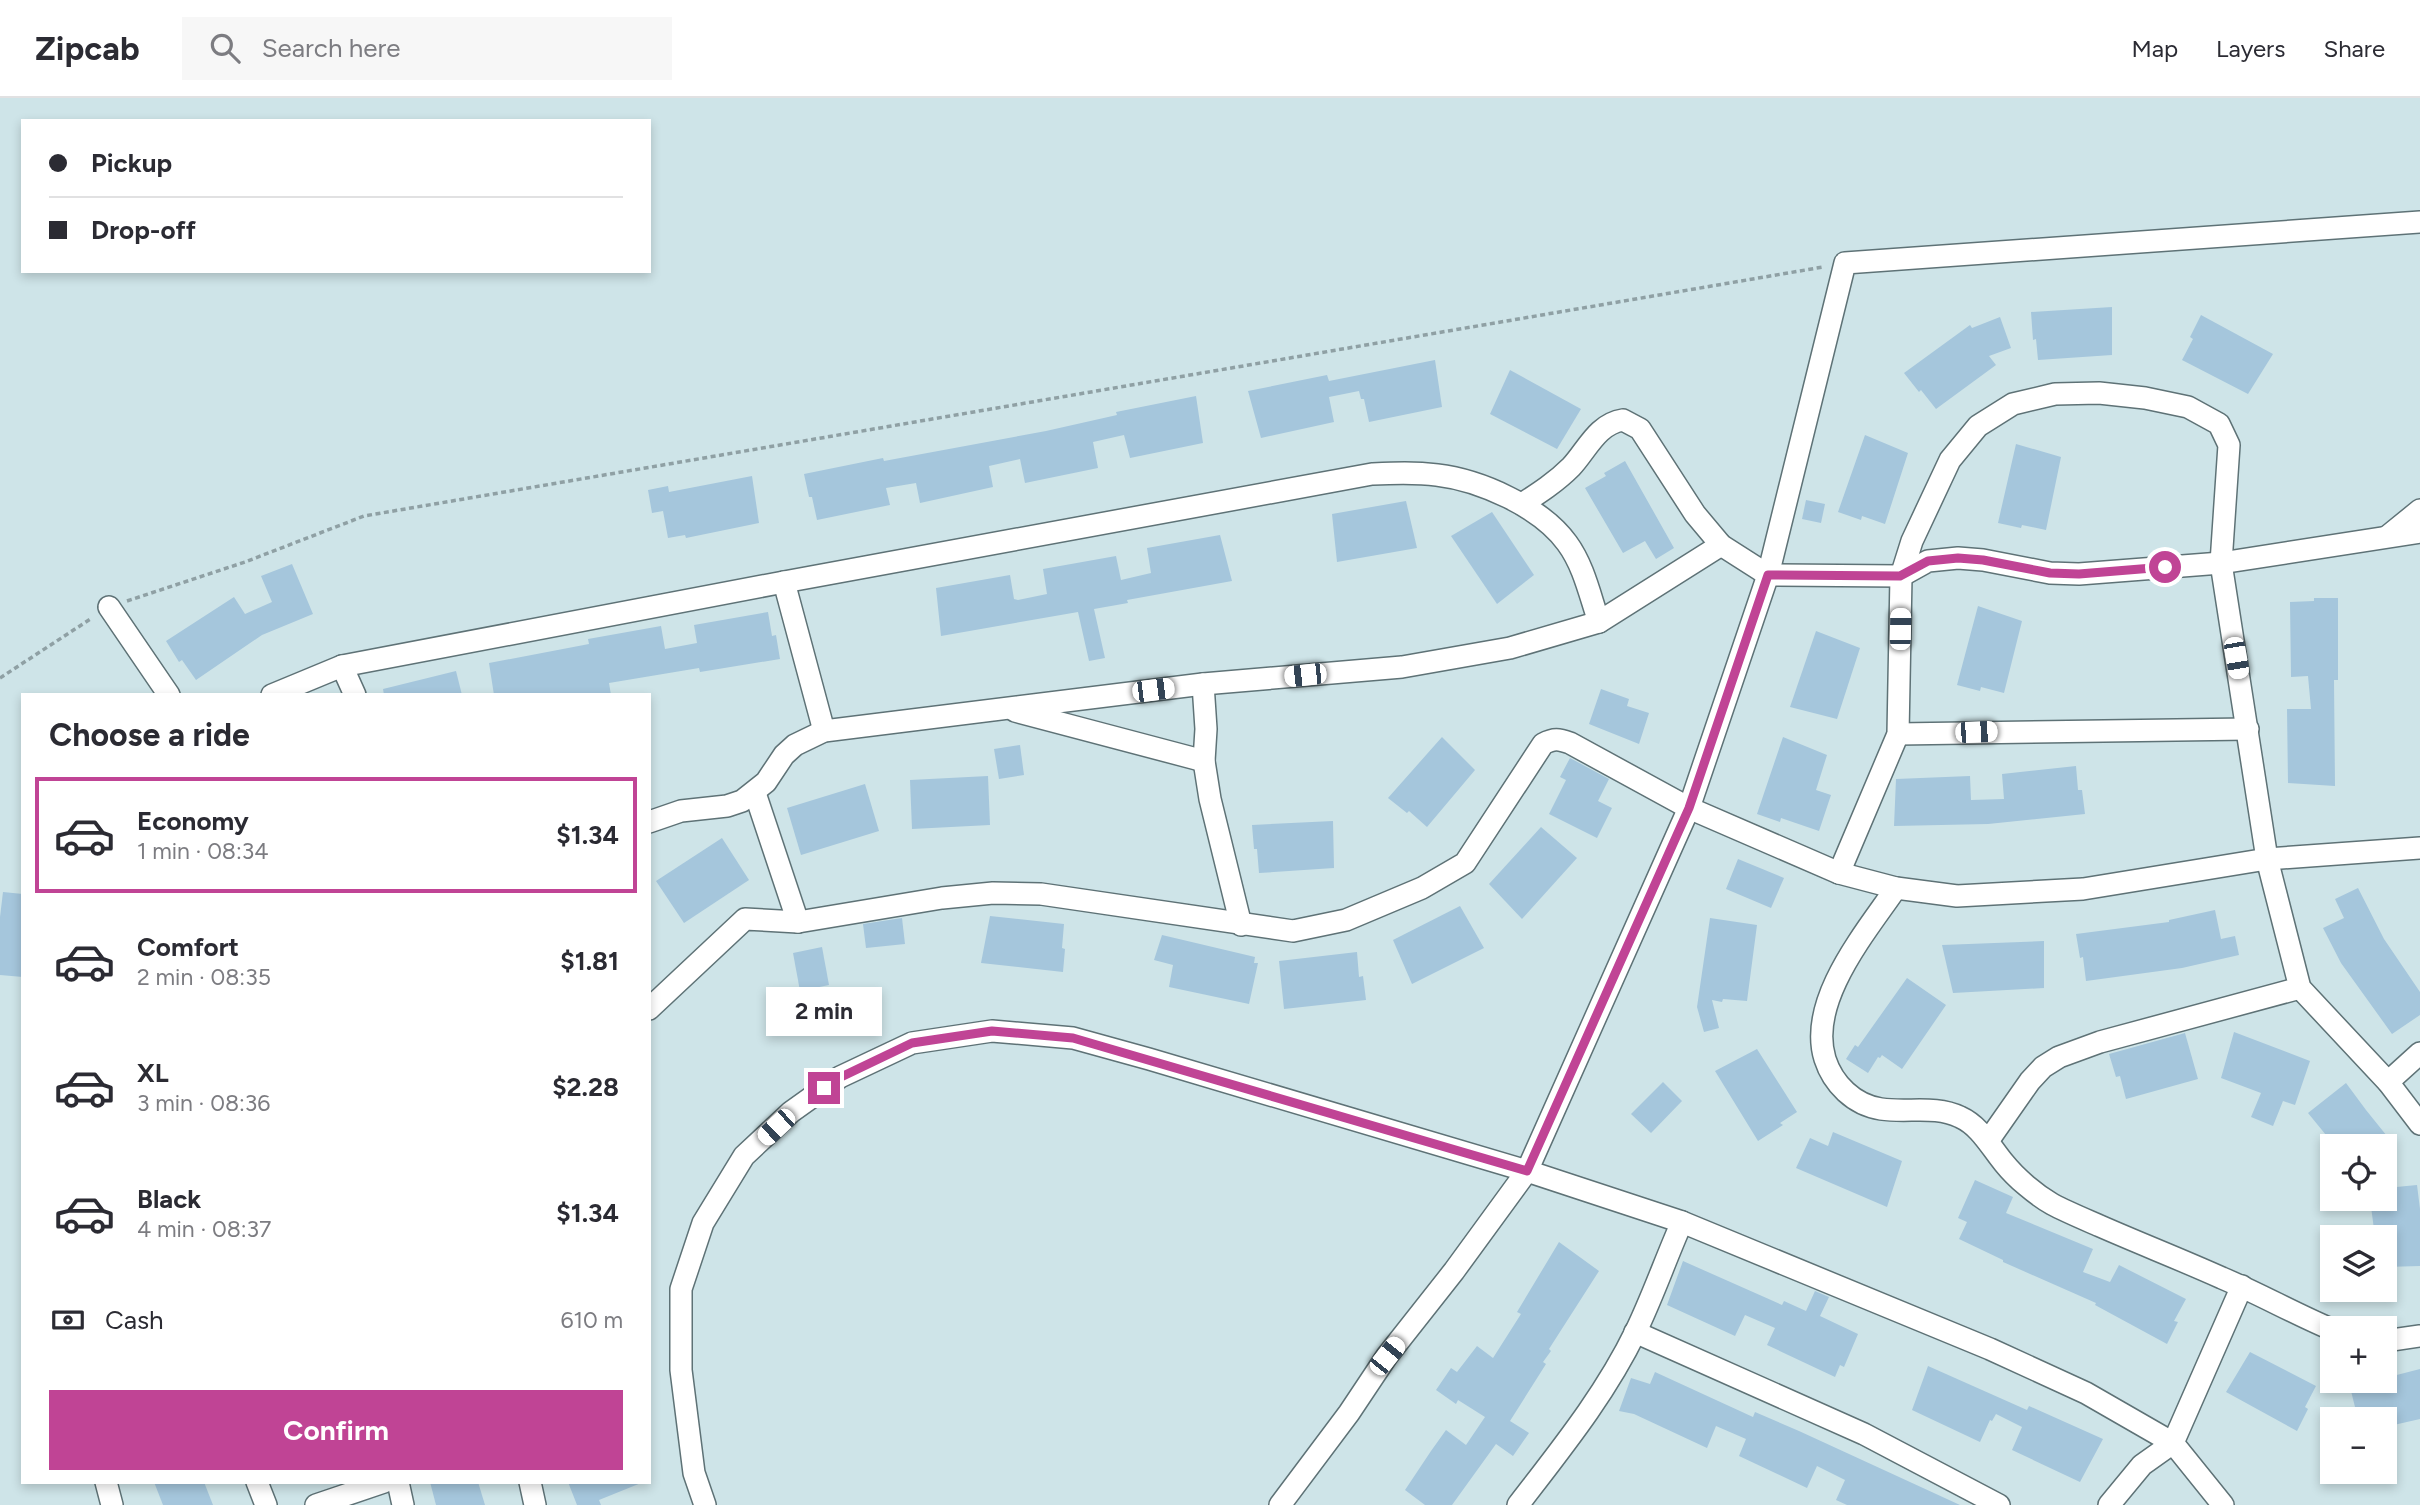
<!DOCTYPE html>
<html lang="en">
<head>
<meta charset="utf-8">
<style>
	:root { --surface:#fff; --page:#f7f7f7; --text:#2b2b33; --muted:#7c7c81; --line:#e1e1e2; --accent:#c04495 }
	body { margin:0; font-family:Figtree,sans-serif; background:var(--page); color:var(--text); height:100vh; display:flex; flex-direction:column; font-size:26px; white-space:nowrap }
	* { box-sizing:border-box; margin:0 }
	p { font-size:23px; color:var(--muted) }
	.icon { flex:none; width:38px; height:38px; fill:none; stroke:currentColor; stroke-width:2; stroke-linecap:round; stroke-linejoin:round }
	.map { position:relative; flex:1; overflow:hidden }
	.details { position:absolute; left:21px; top:595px; width:630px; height:791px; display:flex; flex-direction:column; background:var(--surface); border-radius:0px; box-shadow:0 4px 10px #0003 }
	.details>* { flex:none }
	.banner { position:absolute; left:21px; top:21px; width:630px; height:154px; border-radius:0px; box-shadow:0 4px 10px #0003; display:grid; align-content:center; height:154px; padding:0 28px; background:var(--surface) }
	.controls { position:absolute; left:2320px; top:1036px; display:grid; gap:14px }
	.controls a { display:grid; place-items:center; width:77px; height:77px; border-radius:0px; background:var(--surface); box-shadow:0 4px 10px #0003; font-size:35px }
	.end { position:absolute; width:32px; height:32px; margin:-16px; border:9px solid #c04495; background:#fff; box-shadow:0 0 0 4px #fff }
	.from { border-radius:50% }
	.bubble { position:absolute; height:49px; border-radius:0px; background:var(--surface); box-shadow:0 4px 10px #0003; font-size:23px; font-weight:700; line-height:49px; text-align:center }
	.car { position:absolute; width:21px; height:42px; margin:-21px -10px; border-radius:9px; box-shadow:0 0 5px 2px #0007; background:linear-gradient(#fff 24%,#345 0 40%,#fff 0 76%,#345 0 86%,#fff 0) }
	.banner b { display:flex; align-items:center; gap:24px; height:66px; font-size:26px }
	.banner b+b { border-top:2px solid var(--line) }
	.banner i { width:18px; height:18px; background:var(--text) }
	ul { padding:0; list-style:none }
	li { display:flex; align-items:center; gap:21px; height:116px; margin:0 14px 10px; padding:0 14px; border:4px solid transparent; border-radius:0px }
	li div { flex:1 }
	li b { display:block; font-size:26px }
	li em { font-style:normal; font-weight:700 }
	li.current { border-color:var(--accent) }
	li>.icon { width:63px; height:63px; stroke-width:1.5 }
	h2 { padding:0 28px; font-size:32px; line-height:84px }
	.pay { display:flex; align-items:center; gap:18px; height:77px; padding:0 28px; font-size:26px }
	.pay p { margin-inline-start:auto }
	.button { display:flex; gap:14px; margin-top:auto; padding:14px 28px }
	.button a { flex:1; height:80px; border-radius:0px; background:var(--accent); color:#fff; font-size:28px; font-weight:700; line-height:80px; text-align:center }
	header { display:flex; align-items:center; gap:42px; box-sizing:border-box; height:98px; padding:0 35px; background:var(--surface); border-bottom:2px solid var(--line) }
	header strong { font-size:33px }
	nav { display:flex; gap:38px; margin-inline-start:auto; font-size:24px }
	.search { width:490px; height:63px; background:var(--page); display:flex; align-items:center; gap:18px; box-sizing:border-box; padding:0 24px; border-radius:0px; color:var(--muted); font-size:26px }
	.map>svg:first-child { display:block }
</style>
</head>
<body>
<header>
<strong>Zipcab</strong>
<div class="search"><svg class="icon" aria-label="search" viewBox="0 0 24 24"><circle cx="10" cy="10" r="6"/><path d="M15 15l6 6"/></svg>Search here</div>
<nav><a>Map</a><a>Layers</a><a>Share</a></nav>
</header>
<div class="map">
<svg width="2420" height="1407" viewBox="0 0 2420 1407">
	<rect width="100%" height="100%" fill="#cee4e8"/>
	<g fill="#a5c6dc">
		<path d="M2112 209V257L2038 262 2036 241 2033 242 2031 214Z"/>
		<path d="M2201 217 2273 256 2248 296 2182 262 2193 241 2190 239Z"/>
		<path d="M2000 219 2011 250 1989 258 1996 267 1936 311 1921 292 1919 294 1904 275 1970 227 1972 230Z"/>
		<path d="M1435 262 1442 309 1369 324 1364 301H1361L1359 293 1329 299 1334 324 1261 340 1248 293 1327 277 1329 283Z"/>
		<path d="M1510 272 1581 311 1557 351 1490 316Z"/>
		<path d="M1196 298 1203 345 1130 360 1124 337 1093 344 1098 370 1025 385 1020 361 989 368 993 389 920 405 916 385 886 390 890 407 817 422 812 399H809L804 376 883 360 884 363 1046 333 1117 317 1116 314Z"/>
		<path d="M1865 337 1908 355 1885 426 1862 418 1861 422 1838 414Z"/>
		<path d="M2016 346 2061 359 2046 432 2022 427 2021 430 1998 425Z"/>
		<path d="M1625 363 1674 450 1656 461 1645 443 1623 455 1585 390 1606 378 1604 375Z"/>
		<path d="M752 378 759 425 686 440 685 437 668 440 663 413 652 415 648 392 668 388 669 394Z"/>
		<path d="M1806 402 1825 406 1821 425 1802 421Z"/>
		<path d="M1406 403 1417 450 1337 464 1332 416Z"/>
		<path d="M1492 414 1534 477 1497 506 1451 438Z"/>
		<path d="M1220 437 1232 483 1127 502 1128 505 1094 511 1105 560 1089 563 1078 514 941 538 936 490 1010 477 1014 501 1018 502 1047 496 1043 471 1116 458 1121 482 1151 475 1147 450Z"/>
		<path d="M292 466 313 516 262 537 196 582 182 562 179 564 166 543 234 499 245 516 272 504 261 478Z"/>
		<path d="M2314 500H2338V582H2334L2335 688 2288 685 2287 611H2311L2308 578 2291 579 2290 504 2314 503Z"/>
		<path d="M1978 508 2022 523 2004 595 1981 589 1980 593 1957 587Z"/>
		<path d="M768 514 772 538 776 537 780 561 700 574 699 570 609 585 611 597H494L489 565 589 546 588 541 661 528 665 551 697 545 694 527Z"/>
		<path d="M1816 533 1860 550 1837 621 1790 609Z"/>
		<path d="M456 573 462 597H384L383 591Z"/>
		<path d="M1601 591 1629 601 1627 608 1649 615 1639 646 1589 626Z"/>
		<path d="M1442 639 1475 672 1427 729 1409 713 1407 715 1388 700Z"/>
		<path d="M1783 639 1827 657 1816 692 1831 697 1819 733 1781 720 1780 724 1757 716Z"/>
		<path d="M1020 647 1024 677 999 681 994 651Z"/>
		<path d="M1570 660 1609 681 1598 703 1612 710 1597 740 1549 716 1566 682 1560 679Z"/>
		<path d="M2076 668 2078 692H2082L2085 716 1988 726 1894 728 1896 681 1970 678 1971 702 2004 701 2002 676Z"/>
		<path d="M988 678 990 727 912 731 910 682Z"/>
		<path d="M865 686 879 733 801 757 787 710Z"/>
		<path d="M1333 723 1334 770 1259 775 1257 751H1254L1252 727Z"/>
		<path d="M1541 729 1577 760 1522 821 1489 786Z"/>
		<path d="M722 740 749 782 684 825 656 783Z"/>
		<path d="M1738 761 1784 780 1771 810 1726 791Z"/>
		<path d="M2358 790 2384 841 2420 894V917L2392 936 2341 865 2323 830 2344 820 2335 801Z"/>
		<path d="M3 794 23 796V879L0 877V819Z"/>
		<path d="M1460 808 1484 850 1412 886 1393 842Z"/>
		<path d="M2215 812 2221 841 2235 838 2239 857 2182 870 2086 883 2083 859 2080 860 2076 836 2169 824V822Z"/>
		<path d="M990 818 1064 826 1062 850 1065 851 1063 874 981 865Z"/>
		<path d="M902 820 905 846 866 850 863 826Z"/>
		<path d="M1710 820 1757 827 1747 903 1723 901 1722 904 1712 902 1719 930 1704 934 1697 909Z"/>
		<path d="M1162 837 1255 859 1254 865H1258L1249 906 1169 889 1173 867 1154 862Z"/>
		<path d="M2044 843V890L1953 895 1942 847Z"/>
		<path d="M822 849 829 887 800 893 793 855Z"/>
		<path d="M1357 854 1359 879 1363 878 1366 902 1284 911 1279 863Z"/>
		<path d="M1907 880 1946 907 1902 971 1882 957 1880 960 1878 959 1868 975 1846 961 1855 947 1858 949Z"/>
		<path d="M2234 934 2310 963 2295 1007 2283 1003 2273 1028 2251 1019 2261 995 2221 980Z"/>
		<path d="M2185 935 2198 981 2126 1001 2120 978 2116 979 2109 956Z"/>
		<path d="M1757 951 1797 1014 1780 1025 1783 1027 1758 1043 1715 973Z"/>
		<path d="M1663 984 1682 1003 1651 1035 1631 1016Z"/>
		<path d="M2346 985 2366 1012 2395 1048H2335L2308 1015Z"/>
		<path d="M1833 1034 1902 1063 1887 1109 1796 1070 1810 1040 1828 1048Z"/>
		<path d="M1975 1082 2013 1099 2006 1115 2093 1151 2083 1174 2110 1184 2119 1167 2186 1201 2174 1223 2178 1224 2167 1246 2095 1207 2096 1205 2003 1164V1162L1959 1141 1967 1124 1958 1120Z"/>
		<path d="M2417 1087 2420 1111V1168L2385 1169V1139H2375L2370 1101H2387L2386 1090Z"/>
		<path d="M1559 1144 1599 1173 1549 1251 1551 1253 1543 1264 1546 1266 1510 1323 1529 1335 1513 1358 1496 1346 1452 1407H1425L1405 1392 1431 1353 1446 1332 1466 1347 1485 1319 1458 1302 1456 1306 1436 1292 1451 1270 1457 1274 1477 1248 1493 1260 1521 1216 1517 1214Z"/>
		<path d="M1683 1163 1782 1207 1784 1203 1806 1213 1815 1193 1829 1199 1820 1218 1858 1236 1844 1269 1840 1267 1835 1279 1767 1247 1775 1230 1745 1217 1735 1238 1667 1207Z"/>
		<path d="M2250 1254 2316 1288 2305 1309 2308 1311 2297 1333 2226 1294Z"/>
		<path d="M1928 1268 2027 1312 2029 1308 2103 1341 2080 1384 2012 1352 2022 1329 1996 1316 1992 1323 1990 1322 1980 1344 1912 1312Z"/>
		<path d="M2420 1271V1321L2385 1329V1321H2358L2350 1289 2374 1283H2385V1280Z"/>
		<path d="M1655 1274 1753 1319 1755 1314 1799 1333 1960 1407H1847L1836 1402 1845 1382 1817 1368 1807 1390 1739 1358 1746 1341 1716 1328 1707 1350 1634 1316 1619 1313 1631 1280 1650 1286Z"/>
		<path d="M154 1384H204L213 1407H163Z"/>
		<path d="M430 1384H478L485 1407H436Z"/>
		<path d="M568 1384H641V1385L599 1402 601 1407H577Z"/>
	</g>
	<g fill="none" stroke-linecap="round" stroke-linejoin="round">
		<g stroke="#5e7276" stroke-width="24">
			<g id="minor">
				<path d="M1522 406C1539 395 1556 384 1571 369 1587 352 1597 326 1623 322L1640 331 1695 416 1721 447 1768 477 1901 478 1928 463 1958 460 1983 462 2050 475 2079 476 2221 465 2420 434"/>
				<path d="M2388 438 2420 412"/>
				<path d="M784 484 824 633"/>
				<path d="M109 509 169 597"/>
				<path d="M342 568 355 597"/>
				<path d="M1203 586 1206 631 1204 663 1210 701 1241 827"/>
				<path d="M272 597 342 568 784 484 1372 376C1394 375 1415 374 1437 377 1480 382 1541 409 1567 445 1584 468 1590 498 1599 524"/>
				<path d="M1015 613 1204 663"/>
				<path d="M1898 636 2248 631"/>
				<path d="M755 695 798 824"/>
				<path d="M649 724 681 713 727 708 742 703 766 684 784 657 795 647 824 633 1203 586 1402 569 1510 550 1599 524 1721 447"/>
				<path d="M1839 775 1898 636 1901 478 1912 443 1950 362 1978 328 2013 306 2055 296 2099 295 2145 300 2188 309 2219 326 2229 347 2221 465 2267 761 2300 890 2388 984 2420 1026"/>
				<path d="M1896 790C1866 834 1807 903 1825 961 1833 986 1854 1007 1881 1011 1908 1015 1935 1007 1960 1019 1980 1028 1990 1048 2004 1065 2016 1080 2035 1096 2052 1106 2067 1114 2084 1121 2100 1128 2141 1146 2182 1162 2222 1180 2260 1196 2295 1216 2333 1232"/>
				<path d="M649 911 745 821 798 824 942 800 993 795 1041 796 1293 833 1346 822 1422 790 1465 765 1543 646C1554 640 1559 641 1570 645L1689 710 1839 775 1896 790 1957 798 2083 791 2267 761 2420 750"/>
				<path d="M2388 984 2420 955"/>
				<path d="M1988 1043 2030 983 2043 969 2059 959 2100 944 2300 890"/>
				<path d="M1635 1234 1864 1336 1999 1407"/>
				<path d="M2385 1243 2420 1238"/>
				<path d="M106 1384 112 1407"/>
				<path d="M257 1384 266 1407"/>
				<path d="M398 1384 403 1407"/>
				<path d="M530 1384 535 1407"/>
				<path d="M316 1407 384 1384"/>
				<path d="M705 1407 694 1375 681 1272V1191L703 1125 744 1058 791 1014 840 979 912 945 992 933 1073 940 1149 961 1527 1073 1682 1124 1990 1251 2086 1295 2173 1345 2223 1407"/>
				<path d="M1280 1407 1349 1315 1387 1258 1454 1173 1527 1073 1689 710 1768 477 1845 165 2420 124"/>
				<path d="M1518 1407C1561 1351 1605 1297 1636 1233 1653 1198 1666 1160 1682 1124"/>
				<path d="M2109 1407 2142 1367 2173 1345 2242 1188"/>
			</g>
		</g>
		<g stroke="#8fa0a4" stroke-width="3.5" stroke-dasharray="5 3.5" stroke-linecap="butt">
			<path d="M127 503 245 464 364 418 1823 169"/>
			<path d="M0 580 92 520"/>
		</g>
		<use href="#minor" stroke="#fff" stroke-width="21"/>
	</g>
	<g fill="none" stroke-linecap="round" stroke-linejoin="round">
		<path stroke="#c04495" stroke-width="9" d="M824 990 841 979 912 945 992 933 1073 940 1527 1073 1689 710 1768 477 1900 478 1928 463 1958 460 1983 462 2050 475 2079 476 2165 469"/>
	</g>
</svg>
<div class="controls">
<a><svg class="icon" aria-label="locate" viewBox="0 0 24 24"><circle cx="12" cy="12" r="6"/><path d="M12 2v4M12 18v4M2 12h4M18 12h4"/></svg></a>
<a><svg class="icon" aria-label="layers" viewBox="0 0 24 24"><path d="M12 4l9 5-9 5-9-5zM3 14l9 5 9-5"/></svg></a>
<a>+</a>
<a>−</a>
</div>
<i class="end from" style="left:2165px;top:469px"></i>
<i class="end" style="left:824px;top:990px"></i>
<div class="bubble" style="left:766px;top:889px;width:116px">2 min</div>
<i class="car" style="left:1900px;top:531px;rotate:1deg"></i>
<i class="car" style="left:2236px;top:560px;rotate:170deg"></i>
<i class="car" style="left:1305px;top:577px;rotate:264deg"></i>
<i class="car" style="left:1153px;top:592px;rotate:83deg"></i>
<i class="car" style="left:1976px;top:634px;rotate:88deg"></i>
<i class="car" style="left:776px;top:1029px;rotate:227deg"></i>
<i class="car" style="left:1387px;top:1258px;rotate:39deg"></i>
<div class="banner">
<b><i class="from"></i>Pickup</b>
<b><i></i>Drop-off</b>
</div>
<section class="details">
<h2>Choose a ride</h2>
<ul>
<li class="current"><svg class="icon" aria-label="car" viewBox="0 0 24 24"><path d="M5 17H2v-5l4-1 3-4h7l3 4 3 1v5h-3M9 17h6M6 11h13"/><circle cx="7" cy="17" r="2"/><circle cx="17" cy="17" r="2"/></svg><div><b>Economy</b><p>1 min · 08:34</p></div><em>$1.34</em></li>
<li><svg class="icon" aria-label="car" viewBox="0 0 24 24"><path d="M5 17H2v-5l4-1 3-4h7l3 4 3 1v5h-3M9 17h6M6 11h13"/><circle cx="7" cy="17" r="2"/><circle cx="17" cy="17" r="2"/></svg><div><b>Comfort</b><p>2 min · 08:35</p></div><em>$1.81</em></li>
<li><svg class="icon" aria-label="car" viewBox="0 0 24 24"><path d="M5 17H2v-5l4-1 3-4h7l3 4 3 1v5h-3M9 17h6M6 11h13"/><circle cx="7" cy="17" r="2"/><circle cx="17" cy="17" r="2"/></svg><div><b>XL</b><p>3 min · 08:36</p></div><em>$2.28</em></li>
<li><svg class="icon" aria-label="car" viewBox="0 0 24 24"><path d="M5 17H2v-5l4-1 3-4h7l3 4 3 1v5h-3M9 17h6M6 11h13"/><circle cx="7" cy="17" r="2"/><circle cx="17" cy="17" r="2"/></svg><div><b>Black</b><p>4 min · 08:37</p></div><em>$1.34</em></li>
</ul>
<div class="pay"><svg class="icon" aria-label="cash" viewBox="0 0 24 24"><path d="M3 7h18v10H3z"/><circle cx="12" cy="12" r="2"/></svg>Cash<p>610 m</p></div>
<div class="button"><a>Confirm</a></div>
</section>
</div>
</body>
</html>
